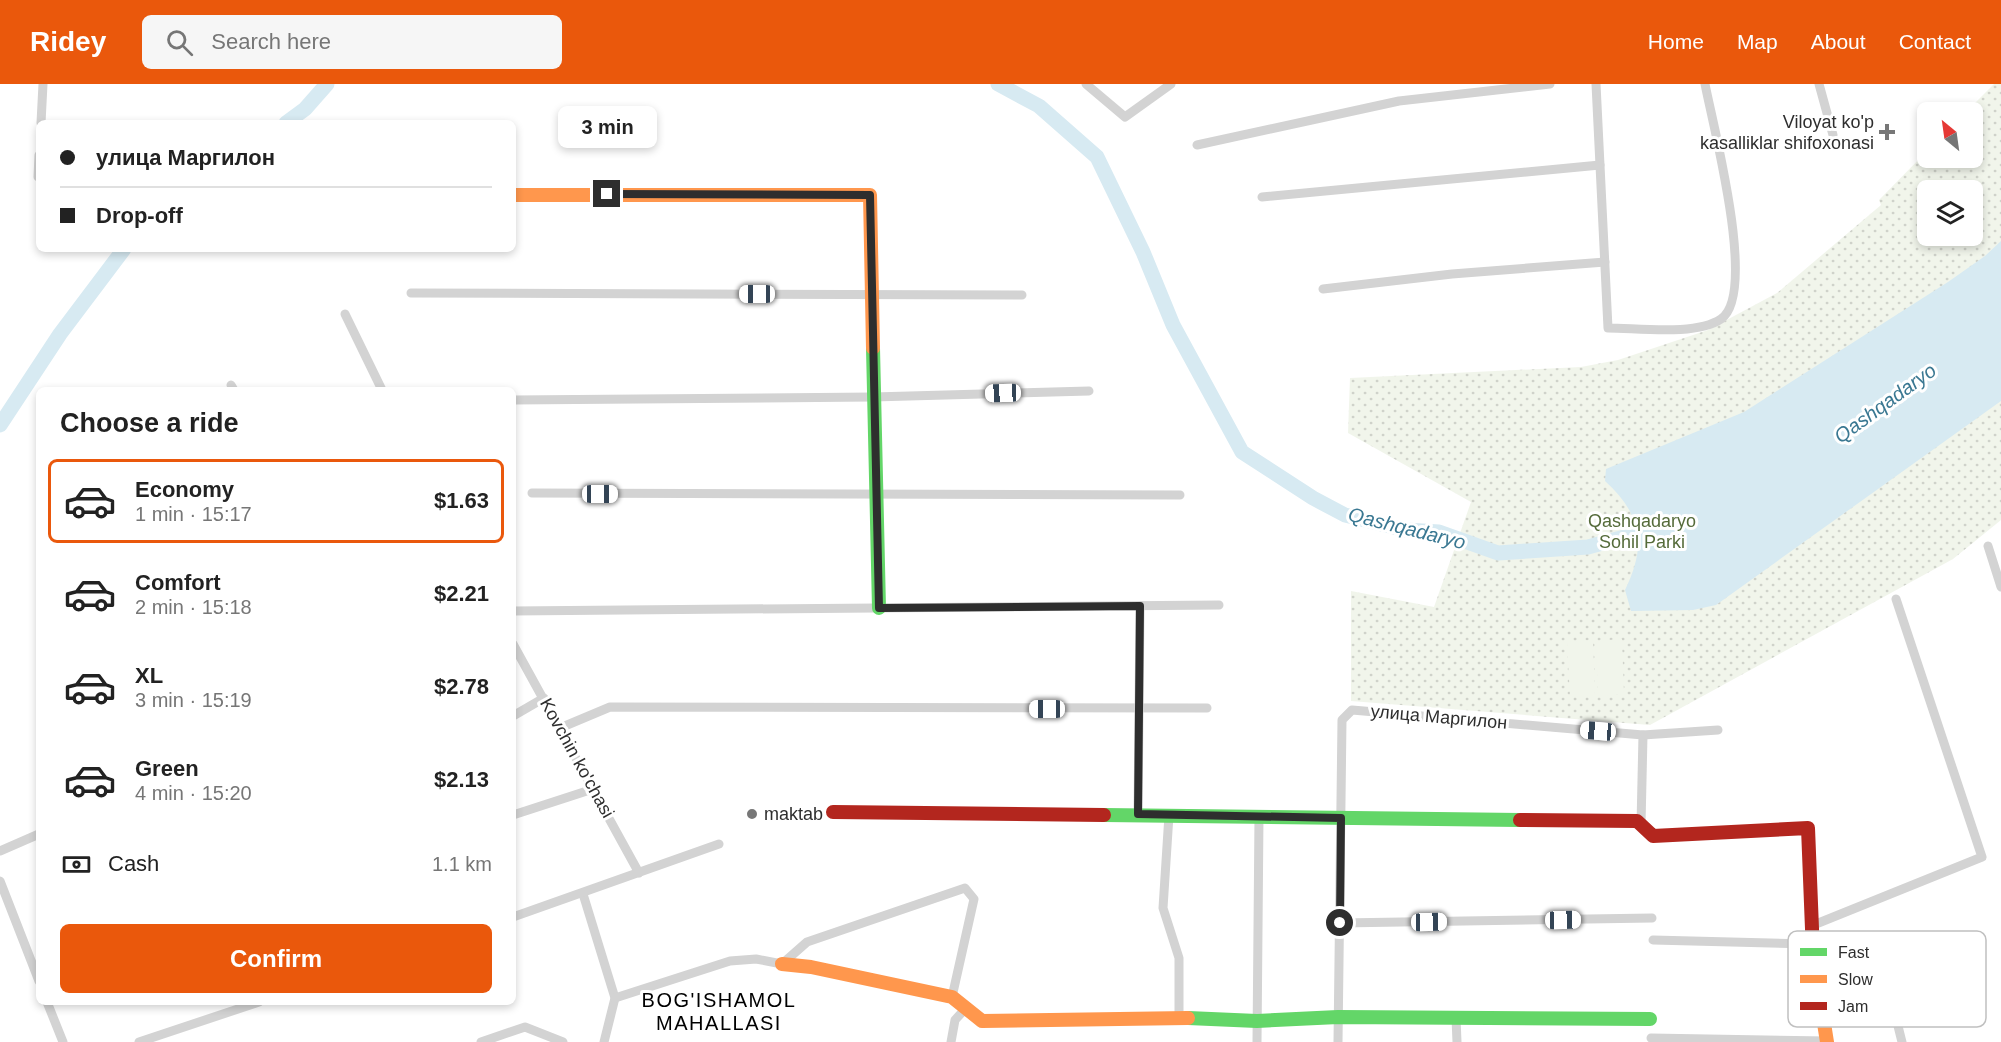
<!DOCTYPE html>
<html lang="en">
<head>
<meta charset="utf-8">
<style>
	:root { --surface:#fff; --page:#f6f6f6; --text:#222; --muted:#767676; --line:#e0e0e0; --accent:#ea580c }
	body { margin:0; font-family:Helvetica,sans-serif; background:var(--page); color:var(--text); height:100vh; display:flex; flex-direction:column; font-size:22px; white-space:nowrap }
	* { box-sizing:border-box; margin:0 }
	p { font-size:20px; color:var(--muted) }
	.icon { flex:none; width:33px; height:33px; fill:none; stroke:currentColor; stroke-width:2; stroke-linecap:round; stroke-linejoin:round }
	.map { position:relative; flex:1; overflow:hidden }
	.side { position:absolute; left:36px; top:303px; width:480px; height:618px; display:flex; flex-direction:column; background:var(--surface); border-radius:9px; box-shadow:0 3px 9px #0003 }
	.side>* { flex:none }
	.banner { position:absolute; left:36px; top:36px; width:480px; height:132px; border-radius:9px; box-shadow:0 3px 9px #0003; display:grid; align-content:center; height:132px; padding:0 24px; background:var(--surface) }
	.needle { width:39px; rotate:331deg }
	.fabs { position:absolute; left:1917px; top:18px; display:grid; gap:12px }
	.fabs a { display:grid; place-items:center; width:66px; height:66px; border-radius:9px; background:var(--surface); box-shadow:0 3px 9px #0003; font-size:30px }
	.end { position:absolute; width:27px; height:27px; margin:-14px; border:8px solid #2e2e2e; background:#fff; box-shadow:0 0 0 3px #fff }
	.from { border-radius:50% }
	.bubble { position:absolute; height:42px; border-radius:9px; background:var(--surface); box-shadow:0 3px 9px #0003; font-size:20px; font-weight:800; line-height:42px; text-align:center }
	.car { position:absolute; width:18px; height:36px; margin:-18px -9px; border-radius:8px; box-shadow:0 0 4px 2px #0007; background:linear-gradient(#fff 24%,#345 0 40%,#fff 0 76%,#345 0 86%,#fff 0) }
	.banner b { display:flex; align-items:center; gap:21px; height:57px; font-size:22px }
	.banner b+b { border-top:2px solid var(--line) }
	.banner i { width:15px; height:15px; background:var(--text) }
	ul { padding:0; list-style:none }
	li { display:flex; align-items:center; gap:18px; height:84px; margin:0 12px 9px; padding:0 12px; border:3px solid transparent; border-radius:9px }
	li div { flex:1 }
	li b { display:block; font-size:22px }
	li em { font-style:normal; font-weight:800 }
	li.current { border-color:var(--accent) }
	li>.icon { width:54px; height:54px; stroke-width:1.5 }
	h2 { padding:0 24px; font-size:27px; line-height:72px }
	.pay { display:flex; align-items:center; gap:15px; height:66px; padding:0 24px; font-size:22px }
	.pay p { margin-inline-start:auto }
	.primary-button { display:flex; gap:12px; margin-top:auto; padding:12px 24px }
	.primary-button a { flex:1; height:69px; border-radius:9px; background:var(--accent); color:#fff; font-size:24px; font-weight:800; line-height:69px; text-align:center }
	header { display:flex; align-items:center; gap:36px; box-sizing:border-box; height:84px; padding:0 30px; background:var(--accent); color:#fff }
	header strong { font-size:28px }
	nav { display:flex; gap:33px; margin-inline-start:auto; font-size:21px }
	.search { width:420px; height:54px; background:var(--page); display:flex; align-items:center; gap:15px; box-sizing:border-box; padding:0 21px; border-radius:9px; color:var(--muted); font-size:22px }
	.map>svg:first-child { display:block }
</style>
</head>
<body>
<header>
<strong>Ridey</strong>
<div class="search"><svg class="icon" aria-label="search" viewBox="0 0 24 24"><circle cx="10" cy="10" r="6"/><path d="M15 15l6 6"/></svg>Search here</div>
<nav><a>Home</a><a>Map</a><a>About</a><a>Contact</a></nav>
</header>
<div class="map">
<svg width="2001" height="958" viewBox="0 0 2001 958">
	<defs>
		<pattern id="park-dots" width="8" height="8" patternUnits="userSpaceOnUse" patternTransform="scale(1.5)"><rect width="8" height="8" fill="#f1f5eb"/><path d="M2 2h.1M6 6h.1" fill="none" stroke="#cfd2ca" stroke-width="1.8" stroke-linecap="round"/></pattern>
	</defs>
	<rect width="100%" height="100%" fill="#fff"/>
	<path fill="url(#park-dots)" fill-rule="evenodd" d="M1994 0H2001V436L1953 475 1650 641 1351 617V507L1434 523 1471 418 1348 349 1350 294 1581 283 1618 276 1708 246 1777 209 1881 121 1879 116 1927 67 1928 74H1972V28H1966ZM1928 106H1972V152H1928Z"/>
	<g fill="#f1f5eb">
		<path d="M1622 555 1624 610 1598 612 1596 557Z"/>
		<path d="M1593 556 1595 611 1570 613 1567 558Z"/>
	</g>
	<path fill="#d7eaf2" d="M2001 157V317L1716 521 1693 526 1631 527 1625 506C1647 461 1642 431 1605 397L1606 385 1744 328 1948 198 1985 172Z"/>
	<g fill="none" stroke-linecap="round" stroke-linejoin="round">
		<g stroke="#d7eaf2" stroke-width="15">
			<path d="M998 0 1039 22 1097 73 1143 168 1173 241 1242 368 1313 414 1345 431 1406 446 1439 448 1498 469 1588 463 1628 452 1657 448"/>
			<path d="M286 39 305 25 327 0"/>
			<path d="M0 341 60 250 124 165"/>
		</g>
		<g stroke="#d3d3d3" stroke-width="9">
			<path d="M1086 0 1125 33 1171 0"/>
			<path d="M1596 0 1608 244C1638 244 1696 252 1721 235 1758 210 1713 42 1705 0"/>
			<path d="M1819 0 1833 51"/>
			<path d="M41 39 43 0"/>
			<path d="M1197 61 1399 17 1550 0"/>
			<path d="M38 93 39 71"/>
			<path d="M1262 113 1600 81"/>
			<path d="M1323 205 1452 190 1605 178"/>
			<path d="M411 209 1022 211"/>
			<path d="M345 230 382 306"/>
			<path d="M231 301 234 306"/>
			<path d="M513 316 873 313 1089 307"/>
			<path d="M532 409 1180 411"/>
			<path d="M1988 462 2001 503"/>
			<path d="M513 527 1219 521"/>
			<path d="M513 560 639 789"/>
			<path d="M513 632 544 614"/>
			<path d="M560 644 610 623 1207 624"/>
			<path d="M1138 730 1140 522"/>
			<path d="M513 731 593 705"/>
			<path d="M1169 731 1163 824 1179 874V934"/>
			<path d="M1641 741 1643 651"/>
			<path d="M0 767 39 750"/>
			<path d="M0 797 39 897"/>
			<path d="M583 810 615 914 604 958"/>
			<path d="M513 833 719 760"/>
			<path d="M1340 839 1652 834"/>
			<path d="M1811 842 1982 773 1896 515"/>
			<path d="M1653 856 1811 860"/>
			<path d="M1816 890 1882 878 1902 958"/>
			<path d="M615 914 730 877 756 875 782 880 807 858 965 804 974 815 952 913"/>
			<path d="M47 918 63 958"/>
			<path d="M1456 934 1457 958"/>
			<path d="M1651 954 1827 957"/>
			<path d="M139 958 259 918"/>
			<path d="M481 958 525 943 563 958"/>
			<path d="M951 958 955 936 965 925"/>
			<path d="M1257 958 1259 732"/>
			<path d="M1338 958 1342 636 1352 626 1643 651 1718 646"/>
		</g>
		<g stroke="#63d668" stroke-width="14">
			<path d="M873 264 879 524"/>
			<path d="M1104 731 1520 736"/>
			<path d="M1188 934 1257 937 1338 933 1650 935"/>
		</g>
		<g stroke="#ff974d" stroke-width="14">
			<path d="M513 111H870L873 264"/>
			<path d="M1813 870 1827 958"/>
			<path d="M782 880 811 883 952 913 982 937 1188 934"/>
		</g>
		<g stroke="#b3261e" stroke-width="14">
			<path d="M833 728 1104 731"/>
			<path d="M1520 736 1637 737 1653 752 1808 744 1813 870"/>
		</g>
	</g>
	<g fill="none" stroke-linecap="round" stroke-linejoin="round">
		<path stroke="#2e2e2e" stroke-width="8" d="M607 110 870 111 879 524 1140 522 1138 730 1341 734 1340 839"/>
	</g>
	<g fill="#777" stroke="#fff" stroke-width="2">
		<path d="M1884 39h6v6h6v6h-6v6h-6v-6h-6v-6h6z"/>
		<circle cx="752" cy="730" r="6"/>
	</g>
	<g text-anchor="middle" stroke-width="6" stroke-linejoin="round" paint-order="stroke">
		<g font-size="18" fill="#2e2e2e" stroke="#fff" text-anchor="end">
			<text x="1874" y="44">Viloyat ko'p<tspan x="1874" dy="21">kasalliklar shifoxonasi</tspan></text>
			<text x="764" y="736" text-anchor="start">maktab</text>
		</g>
		<g font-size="18" fill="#556b3a" stroke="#fff">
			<text x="1642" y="443">Qashqadaryo<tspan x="1642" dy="21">Sohil Parki</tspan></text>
		</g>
		<g font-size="18" fill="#2e2e2e" stroke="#fff">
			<text transform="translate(1439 633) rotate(5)" y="6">улица Маргилон</text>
			<text transform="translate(577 674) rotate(61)" y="6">Kovchin ko'chasi</text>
		</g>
		<g font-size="20" font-style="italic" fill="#3a7892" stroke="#fff">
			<text transform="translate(1885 319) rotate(-36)" y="7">Qashqadaryo</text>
			<text transform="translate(1407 444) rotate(14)" y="7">Qashqadaryo</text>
		</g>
		<g font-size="20" letter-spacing="1.5" fill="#000" stroke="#fff">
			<text x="719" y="923">BOG'ISHAMOL<tspan x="719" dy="23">MAHALLASI</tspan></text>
		</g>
	</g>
	<rect x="1788" y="847" width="198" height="96" rx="9" fill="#fff" stroke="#c0c0c0" stroke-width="1.5"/>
	<rect x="1800" y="864" width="27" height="8" fill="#63d668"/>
	<rect x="1800" y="891" width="27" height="8" fill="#ff974d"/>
	<rect x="1800" y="918" width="27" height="8" fill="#b3261e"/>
	<g font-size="16" fill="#2e2e2e">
		<text x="1838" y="874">Fast</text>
		<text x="1838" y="901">Slow</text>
		<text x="1838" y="928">Jam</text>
	</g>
</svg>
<div class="fabs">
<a><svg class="needle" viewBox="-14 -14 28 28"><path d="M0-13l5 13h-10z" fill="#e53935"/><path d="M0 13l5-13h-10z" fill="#767676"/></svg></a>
<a><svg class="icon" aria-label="layers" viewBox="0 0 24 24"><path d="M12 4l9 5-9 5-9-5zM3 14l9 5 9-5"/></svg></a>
</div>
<i class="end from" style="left:1340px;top:839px"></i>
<i class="end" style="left:607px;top:110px"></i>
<div class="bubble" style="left:558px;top:22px;width:99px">3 min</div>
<i class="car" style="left:757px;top:210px;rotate:270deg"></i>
<i class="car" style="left:1003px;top:309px;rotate:268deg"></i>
<i class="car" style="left:600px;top:410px;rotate:90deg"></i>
<i class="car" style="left:1047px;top:625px;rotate:270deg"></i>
<i class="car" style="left:1598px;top:647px;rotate:275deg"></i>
<i class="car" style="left:1563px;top:836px;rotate:89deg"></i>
<i class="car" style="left:1429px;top:838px;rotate:89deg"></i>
<div class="banner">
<b><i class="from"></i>улица Маргилон</b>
<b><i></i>Drop-off</b>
</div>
<section class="side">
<h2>Choose a ride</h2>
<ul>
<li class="current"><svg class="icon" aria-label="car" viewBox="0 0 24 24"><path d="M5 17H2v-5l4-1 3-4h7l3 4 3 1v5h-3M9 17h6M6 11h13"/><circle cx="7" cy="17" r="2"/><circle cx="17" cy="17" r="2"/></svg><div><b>Economy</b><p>1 min · 15:17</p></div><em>$1.63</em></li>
<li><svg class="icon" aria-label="car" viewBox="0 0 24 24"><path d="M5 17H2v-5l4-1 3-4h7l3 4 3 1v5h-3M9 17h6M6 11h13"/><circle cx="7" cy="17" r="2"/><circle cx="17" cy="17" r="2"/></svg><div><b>Comfort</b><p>2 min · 15:18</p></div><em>$2.21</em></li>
<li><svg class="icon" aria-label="car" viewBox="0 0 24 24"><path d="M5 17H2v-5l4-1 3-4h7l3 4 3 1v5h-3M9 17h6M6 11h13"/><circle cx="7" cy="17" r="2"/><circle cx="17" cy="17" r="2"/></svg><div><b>XL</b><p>3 min · 15:19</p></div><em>$2.78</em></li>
<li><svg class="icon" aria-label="car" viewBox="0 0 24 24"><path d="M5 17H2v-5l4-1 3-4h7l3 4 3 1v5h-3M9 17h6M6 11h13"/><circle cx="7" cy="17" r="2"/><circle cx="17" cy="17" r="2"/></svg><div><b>Green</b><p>4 min · 15:20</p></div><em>$2.13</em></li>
</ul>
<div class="pay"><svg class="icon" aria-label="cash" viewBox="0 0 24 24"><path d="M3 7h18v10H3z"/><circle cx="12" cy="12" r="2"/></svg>Cash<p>1.1 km</p></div>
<div class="primary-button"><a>Confirm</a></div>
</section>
</div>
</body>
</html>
